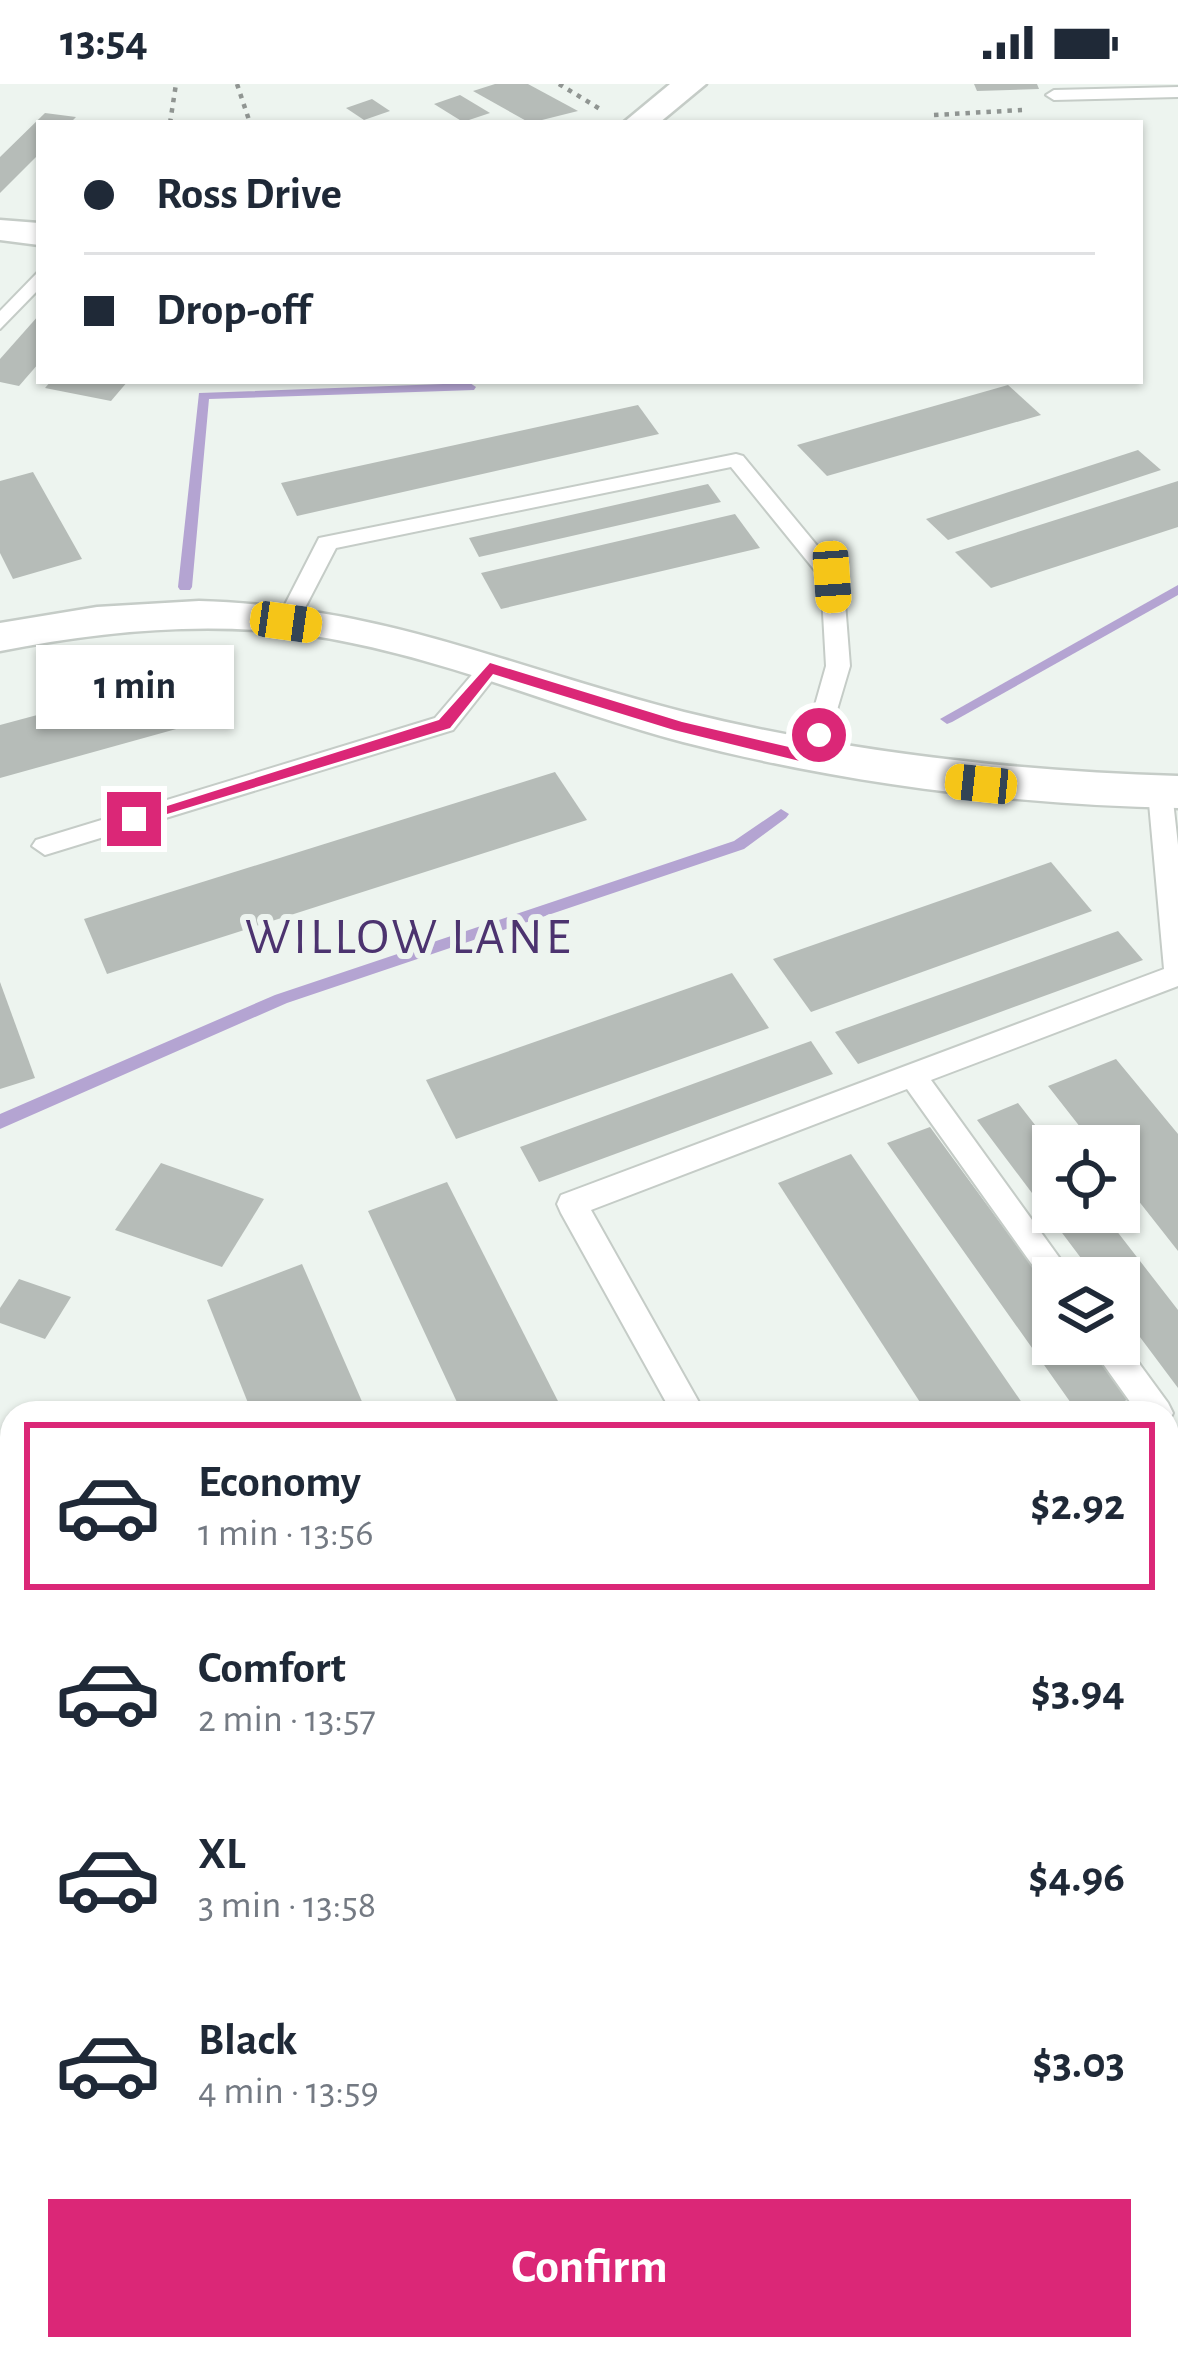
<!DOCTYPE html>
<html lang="en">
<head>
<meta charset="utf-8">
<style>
	:root { --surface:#fff; --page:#f6f6f7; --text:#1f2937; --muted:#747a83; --line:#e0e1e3; --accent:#db2777 }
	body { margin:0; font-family:"Alegreya Sans",sans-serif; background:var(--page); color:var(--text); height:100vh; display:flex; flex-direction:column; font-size:45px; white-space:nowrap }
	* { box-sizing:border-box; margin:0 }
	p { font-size:39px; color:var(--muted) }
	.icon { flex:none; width:66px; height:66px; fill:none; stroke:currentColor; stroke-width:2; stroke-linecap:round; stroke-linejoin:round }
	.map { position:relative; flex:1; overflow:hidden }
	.panel { position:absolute; left:0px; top:1317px; width:1179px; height:960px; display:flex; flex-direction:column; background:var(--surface); border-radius:36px 36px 0 0; box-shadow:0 3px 9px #0004 }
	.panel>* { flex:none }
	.guide { position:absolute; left:36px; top:36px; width:1107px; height:264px; border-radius:0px; box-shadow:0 3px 9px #0004; display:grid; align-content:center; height:264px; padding:0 48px; background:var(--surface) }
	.buttons { position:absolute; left:1032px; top:1041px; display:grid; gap:24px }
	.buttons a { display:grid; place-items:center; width:108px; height:108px; border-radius:0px; background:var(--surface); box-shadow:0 3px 9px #0004; font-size:60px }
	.end { position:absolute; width:54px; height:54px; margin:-27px; border:15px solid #db2777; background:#fff; box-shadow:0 0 0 6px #fff }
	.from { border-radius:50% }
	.bubble { position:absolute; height:84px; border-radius:0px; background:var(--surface); box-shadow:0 3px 9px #0004; font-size:39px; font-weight:700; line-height:84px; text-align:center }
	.car { position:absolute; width:36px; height:72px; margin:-36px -18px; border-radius:15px; box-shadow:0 0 9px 3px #0007; background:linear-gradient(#f5c518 24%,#345 0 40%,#f5c518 0 76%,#345 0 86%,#f5c518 0) }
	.guide b { display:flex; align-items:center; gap:42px; height:114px; font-size:45px }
	.guide b+b { border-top:3px solid var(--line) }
	.guide i { width:30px; height:30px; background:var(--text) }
	ul { padding:21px 0 0; list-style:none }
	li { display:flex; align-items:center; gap:36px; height:168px; margin:0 24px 18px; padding:0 24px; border:6px solid transparent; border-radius:0px }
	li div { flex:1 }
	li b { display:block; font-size:45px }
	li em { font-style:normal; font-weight:700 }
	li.selected { border-color:var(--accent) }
	li>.icon { width:108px; height:108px; stroke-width:1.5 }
	.primary-button { display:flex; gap:24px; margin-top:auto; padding:24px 48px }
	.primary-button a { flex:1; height:138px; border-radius:0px; background:var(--accent); color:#fff; font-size:48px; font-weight:700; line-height:138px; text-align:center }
	.status { display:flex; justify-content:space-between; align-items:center; height:84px; padding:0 60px; background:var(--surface); direction:ltr }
	.status svg { height:33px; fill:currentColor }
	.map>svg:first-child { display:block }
</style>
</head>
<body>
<div class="status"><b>13:54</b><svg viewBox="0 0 49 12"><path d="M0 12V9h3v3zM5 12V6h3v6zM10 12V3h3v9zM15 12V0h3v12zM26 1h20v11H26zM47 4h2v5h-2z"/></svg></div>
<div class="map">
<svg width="1178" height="2277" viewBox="0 0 1178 2277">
	<rect width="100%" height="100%" fill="#edf4ef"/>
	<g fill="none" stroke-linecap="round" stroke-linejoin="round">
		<g fill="#b4a4d2" fill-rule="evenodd">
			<path d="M470 299 476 303 474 306 209 315 192 503 190 506H180L178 503 199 309Z"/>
			<path d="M1178 501V511L952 638 947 640 940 635Z"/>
			<path d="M781 725 789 730 786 734 744 765 287 919 0 1045V1030L275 911 734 757Z"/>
		</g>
	</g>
	<g fill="#b6bcb8">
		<path d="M495 0H528L578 27 530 39 473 7Z"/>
		<path d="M974 0H1037L1039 5 977 7Z"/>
		<path d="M460 11 490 29 463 38 434 20Z"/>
		<path d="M372 15 390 27 364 36 346 24Z"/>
		<path d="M45 29 76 33 70 39H39V70L0 109V73Z"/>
		<path d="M39 231V279L19 302 0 298V275Z"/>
		<path d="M51 297H128L111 317 45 304Z"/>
		<path d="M1008 301 1041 331 827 392 797 361Z"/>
		<path d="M638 321 659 350 297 432 281 399Z"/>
		<path d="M1138 366 1161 386 948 456 926 435Z"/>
		<path d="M33 388 82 475 13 495 0 469V397Z"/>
		<path d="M1178 397V443L991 504 955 468Z"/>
		<path d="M708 400 721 418 479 473 469 454Z"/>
		<path d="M735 430 760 464 501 525 481 489Z"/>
		<path d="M201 587 223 632 0 694V641Z"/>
		<path d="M555 688 587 736 107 890 84 835Z"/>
		<path d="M1051 778 1092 827 811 928 773 875Z"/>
		<path d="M1118 847 1143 876 858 980 835 948Z"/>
		<path d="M732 889 769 944 456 1055 426 996Z"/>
		<path d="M0 898 35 994 0 1005Z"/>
		<path d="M811 957 833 990 539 1098 520 1063Z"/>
		<path d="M1116 975 1178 1050V1167L1119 1092V1062H1095L1048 1002Z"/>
		<path d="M1018 1019 1053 1064V1128H1102L1178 1226V1304L1119 1225V1194H1096L977 1036Z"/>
		<path d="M930 1043 1053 1211V1260H1088L1129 1315 1099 1329H1078L887 1059Z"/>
		<path d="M851 1070 1029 1329H927L778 1099Z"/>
		<path d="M161 1079 264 1115 222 1183 115 1146Z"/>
		<path d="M447 1098 564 1329H462L368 1127Z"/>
		<path d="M302 1180 367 1329H252L207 1216Z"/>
		<path d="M19 1195 71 1213 45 1255 0 1239V1224Z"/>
		<path d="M12 1409V1465L0 1466V1410Z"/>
		<path d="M1178 1526V1624H1176L1167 1588V1527Z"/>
		<path d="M12 1540V1667L0 1680V1552Z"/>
		<path d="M0 1751 12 1763V1939L0 1927Z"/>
		<path d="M1178 2191V2277H1088L1082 2265H1167V2197Z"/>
		<path d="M119 2265H246L233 2277H126Z"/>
	</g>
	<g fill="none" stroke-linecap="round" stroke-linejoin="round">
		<g stroke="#c5ccc7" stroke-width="4">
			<g id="service">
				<path d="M1178 3V13L1054 16 1046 11 1054 6Z"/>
				<path d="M39 187V205L0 245V227Z"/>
				<path d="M736 370 743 372 843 493 850 582 821 680 812 682 800 674 826 582 821 494 731 383 336 464 295 543H279L276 538 319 454Z"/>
				<path d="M490 576 502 584 453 646 45 771 32 762 36 756 435 634 482 579Z"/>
				<path d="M1160 699 1172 708 1178 761V902L931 996 1074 1194H1053V1205L1048 1203 907 1005 591 1126 705 1329H672L561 1129 557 1120 561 1111 1164 885 1148 708Z"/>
				<path d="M1119 1252 1168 1319 1173 1329 1168 1339 1167 1329H1138L1096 1270 1091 1260H1119Z"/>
			</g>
		</g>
		<g stroke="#c5ccc7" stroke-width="5">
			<g id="minor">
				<path d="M670 0H706L659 39H623Z"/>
				<path d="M0 136 39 139V161L0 156Z"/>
				<path d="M199 517C384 522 511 584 684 628 846 668 1011 687 1178 692V724C1010 720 846 700 683 658 572 629 465 582 352 559 236 534 116 544 0 567V539L97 523Z"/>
				<path d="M1178 1884V1958L1167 1962V1888Z"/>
				<path d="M522 2265H613L608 2277H517Z"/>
			</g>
		</g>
		<g stroke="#909592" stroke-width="4.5" stroke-dasharray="4.5 6" stroke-linecap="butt">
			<path d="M237 0 250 39"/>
			<path d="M559 0 600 25"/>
			<path d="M934 31 1022 26"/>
			<path d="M170 39 176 0"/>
		</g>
		<use href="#service" fill="#fff" fill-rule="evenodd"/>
		<use href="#minor" fill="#fff" fill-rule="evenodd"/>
	</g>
	<path fill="#db2777" d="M490 579 682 638 806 667 813 648 827 651 820 674 812 680 674 646 493 590 450 644 134 740 126 735 439 636Z"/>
	<g text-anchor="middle" stroke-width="12" stroke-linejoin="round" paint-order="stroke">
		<g font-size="51" letter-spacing="3" fill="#4c336f" stroke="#edf4ef">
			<text x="409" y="869">WILLOW LANE</text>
		</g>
	</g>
</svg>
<div class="buttons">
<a><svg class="icon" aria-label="locate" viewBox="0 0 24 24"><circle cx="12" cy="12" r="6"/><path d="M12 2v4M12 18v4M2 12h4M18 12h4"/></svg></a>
<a><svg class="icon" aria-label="layers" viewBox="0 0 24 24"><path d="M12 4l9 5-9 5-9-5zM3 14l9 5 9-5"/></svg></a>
</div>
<i class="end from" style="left:819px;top:651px"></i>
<i class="end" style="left:134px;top:735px"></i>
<div class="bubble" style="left:36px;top:561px;width:198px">1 min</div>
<i class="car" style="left:832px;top:493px;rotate:176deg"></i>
<i class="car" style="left:286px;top:538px;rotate:98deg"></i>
<i class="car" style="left:981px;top:700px;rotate:276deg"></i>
<div class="guide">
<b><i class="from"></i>Ross Drive</b>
<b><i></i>Drop-off</b>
</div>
<section class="panel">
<ul>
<li class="selected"><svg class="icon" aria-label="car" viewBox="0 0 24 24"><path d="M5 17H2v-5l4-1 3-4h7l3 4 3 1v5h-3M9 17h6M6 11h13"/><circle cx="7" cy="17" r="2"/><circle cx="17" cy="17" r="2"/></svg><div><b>Economy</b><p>1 min · 13:56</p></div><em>$2.92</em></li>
<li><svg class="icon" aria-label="car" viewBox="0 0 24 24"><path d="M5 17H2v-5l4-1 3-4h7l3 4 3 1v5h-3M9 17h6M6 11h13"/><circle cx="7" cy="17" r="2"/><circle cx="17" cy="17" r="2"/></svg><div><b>Comfort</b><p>2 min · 13:57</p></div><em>$3.94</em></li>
<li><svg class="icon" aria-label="car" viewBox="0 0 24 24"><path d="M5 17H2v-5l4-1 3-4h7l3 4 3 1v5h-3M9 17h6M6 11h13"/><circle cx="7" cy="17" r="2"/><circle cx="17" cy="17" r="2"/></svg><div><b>XL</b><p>3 min · 13:58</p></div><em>$4.96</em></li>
<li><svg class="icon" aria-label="car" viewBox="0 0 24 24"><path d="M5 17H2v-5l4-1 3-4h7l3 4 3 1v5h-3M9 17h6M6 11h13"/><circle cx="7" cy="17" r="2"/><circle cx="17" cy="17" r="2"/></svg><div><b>Black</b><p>4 min · 13:59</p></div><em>$3.03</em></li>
</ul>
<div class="primary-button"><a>Confirm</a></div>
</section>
</div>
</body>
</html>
